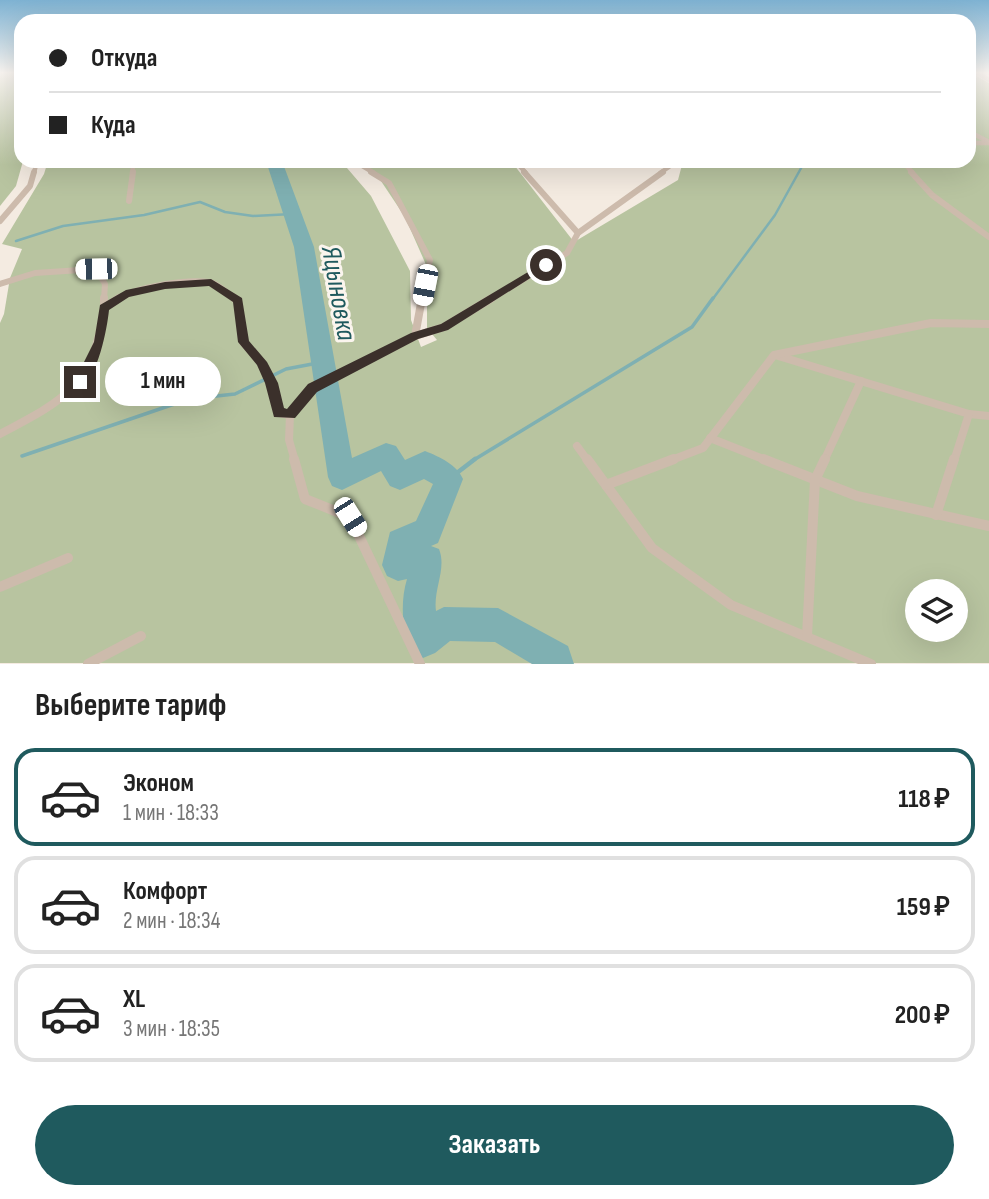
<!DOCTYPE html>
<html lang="ru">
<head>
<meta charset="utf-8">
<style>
	:root { --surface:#fff; --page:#f6f6f6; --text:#222; --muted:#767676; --line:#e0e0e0; --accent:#1f5a5e }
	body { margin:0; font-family:"Sofia Sans Condensed",sans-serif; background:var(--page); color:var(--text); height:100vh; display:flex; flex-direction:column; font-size:26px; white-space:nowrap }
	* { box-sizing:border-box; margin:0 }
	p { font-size:23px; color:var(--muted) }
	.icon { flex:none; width:38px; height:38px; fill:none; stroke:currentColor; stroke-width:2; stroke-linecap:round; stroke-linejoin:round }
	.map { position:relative; height:664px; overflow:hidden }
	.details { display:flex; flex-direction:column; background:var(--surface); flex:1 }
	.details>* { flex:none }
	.hud { position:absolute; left:14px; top:14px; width:962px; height:154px; border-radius:21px; box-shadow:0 7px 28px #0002; display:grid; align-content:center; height:154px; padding:0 35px; background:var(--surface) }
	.buttons { position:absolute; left:905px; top:579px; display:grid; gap:14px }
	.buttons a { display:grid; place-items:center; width:63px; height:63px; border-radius:50%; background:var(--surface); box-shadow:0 7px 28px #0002; font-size:35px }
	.end { position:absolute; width:32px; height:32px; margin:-16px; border:9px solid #3b302b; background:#fff; box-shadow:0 0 0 4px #fff }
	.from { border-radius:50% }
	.bubble { position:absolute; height:49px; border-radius:24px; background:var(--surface); box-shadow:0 7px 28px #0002; font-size:23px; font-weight:700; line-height:49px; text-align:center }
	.car { position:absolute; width:21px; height:42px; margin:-21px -10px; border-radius:9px; box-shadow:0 0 5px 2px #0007; background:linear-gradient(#fff 24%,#345 0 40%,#fff 0 76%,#345 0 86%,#fff 0) }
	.hud b { display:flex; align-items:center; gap:24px; height:66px; font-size:26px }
	.hud b+b { border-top:2px solid var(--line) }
	.hud i { width:18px; height:18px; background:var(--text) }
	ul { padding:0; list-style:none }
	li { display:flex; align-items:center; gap:21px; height:98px; margin:0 14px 10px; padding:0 21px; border:4px solid var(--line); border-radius:21px }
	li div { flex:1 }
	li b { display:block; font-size:26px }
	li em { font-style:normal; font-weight:700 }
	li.selected { border-color:var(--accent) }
	li>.icon { width:63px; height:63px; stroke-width:1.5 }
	h2 { padding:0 35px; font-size:32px; line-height:84px }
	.button { display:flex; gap:14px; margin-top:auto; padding:14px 35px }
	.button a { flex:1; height:80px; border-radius:42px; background:var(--accent); color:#fff; font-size:28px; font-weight:700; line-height:80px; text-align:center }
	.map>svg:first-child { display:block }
</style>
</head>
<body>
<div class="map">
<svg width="989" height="664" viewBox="0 0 989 664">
	<rect width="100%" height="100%" fill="#f4ebe1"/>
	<g fill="#b8c4a0" fill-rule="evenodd">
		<path d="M0 72H21L23 161 16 186 0 206Z"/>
		<path d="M970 72 989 83V663H0V323L4 314 10 278 22 249 2 244 44 174 48 161H341L371 196 410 271 411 320 421 347 437 340 427 328V267L405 217 379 178 357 161H511L574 242 678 180 683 161H970ZM917 592H956V630H917Z"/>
	</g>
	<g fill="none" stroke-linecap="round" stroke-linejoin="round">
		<g stroke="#7fb0b2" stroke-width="2.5">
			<path d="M16 241 63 226 144 215 200 202 225 212 253 216 292 214"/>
			<path d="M712 300 775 215 805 161"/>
		</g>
		<g stroke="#7fb0b2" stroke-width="3.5">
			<path d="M22 456 189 399 235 394 286 369 323 362"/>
			<path d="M472 461 692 327 713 298"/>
		</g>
		<path stroke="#7fb0b2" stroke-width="4.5" d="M449 479 475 459"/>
		<path fill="#7fb0b2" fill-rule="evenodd" d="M266 161H282L314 247 352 458 386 443 396 446 405 460 425 451C440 457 457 465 463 479L438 543 431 546 439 549C447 569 433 589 436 611L444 607 498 608 568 646 574 664H532L495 642 450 641 435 653 423 658 411 653C402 630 400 602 407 579L398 581 387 576 382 565 390 532 416 521 433 484 424 479 400 490 390 486 381 471 342 490 332 486 328 477 294 247Z"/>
		<g stroke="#cdbbac" stroke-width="4.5">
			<path d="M976 72 989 80"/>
			<path d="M970 132 989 142"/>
			<path d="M970 143H989"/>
			<path d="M354 161 374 173"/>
			<path d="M515 161 526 173"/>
			<path d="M902 161 913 173"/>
			<path d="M34 173 37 161"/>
			<path d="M132 173 134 161"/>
			<path d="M660 173 669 167V161"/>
		</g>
		<g stroke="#cdbbac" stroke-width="6">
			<path d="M371 172 389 183 430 260 422 300"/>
			<path d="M524 172 578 233"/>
			<path d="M911 172 932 195 989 237"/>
			<path d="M129 201 133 172"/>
			<path d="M0 221 30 186 34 172"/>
			<path d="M0 284 35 273 96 269 105 284 104 300"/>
			<path d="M116 300C136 287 185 279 209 282 218 283 229 295 237 300"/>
			<path d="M489 300 567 253 578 233 663 172"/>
		</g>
		<g stroke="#cdbbac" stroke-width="8">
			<path d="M234 298 238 301 243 342 261 362 274 387 279 413 290 415"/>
			<path d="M104 308V298"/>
			<path d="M415 336 422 298"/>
			<path d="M775 355 969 414 989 416"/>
			<path d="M0 434C65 400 94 385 104 308L119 298"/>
			<path d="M710 438 768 461"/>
			<path d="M577 446 588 461"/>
			<path d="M295 461 289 440 290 415 313 388 415 336 444 327 492 298"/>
			<path d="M669 461 703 448 774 355 931 323 989 324"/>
			<path d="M824 461 861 381"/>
			<path d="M954 461 969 414"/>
		</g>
		<g stroke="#cdbbac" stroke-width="10">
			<path d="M294 459 305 499 350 517 420 664"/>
			<path d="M587 459 652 548 731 605 871 664"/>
			<path d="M763 459 857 496 989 526"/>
			<path d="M606 485 674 459"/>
			<path d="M936 515 954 459"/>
			<path d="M0 587 68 558"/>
			<path d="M807 636 815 480 825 459"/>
			<path d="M88 664 141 636"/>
		</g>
	</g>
	<linearGradient id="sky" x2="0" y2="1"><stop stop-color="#7eb2d2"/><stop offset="0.44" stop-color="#faf6f2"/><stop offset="1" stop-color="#faf6f2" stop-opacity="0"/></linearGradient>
	<rect width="989" height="165" fill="url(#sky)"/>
	<path fill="#3b302b" d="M543 263 551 265 448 330 418 339 317 392 295 418 274 417 265 383 257 365 238 342 233 302 209 286 165 289 129 297 109 310C107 329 98 378 80 387L74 382 94 342 100 305 126 290 165 282 211 279 242 298 249 341 267 362 278 383 284 408 287 409 308 384 411 333 441 324Z"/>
	<g text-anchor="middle" stroke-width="6" stroke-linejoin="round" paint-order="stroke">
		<g font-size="28" font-style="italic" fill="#1f5a5e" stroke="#fbf5ee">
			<text transform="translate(340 293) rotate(80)" y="10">Яцыновка</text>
		</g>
	</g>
</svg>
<div class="buttons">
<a><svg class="icon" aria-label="layers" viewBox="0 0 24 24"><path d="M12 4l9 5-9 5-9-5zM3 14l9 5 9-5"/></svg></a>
</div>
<i class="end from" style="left:546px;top:265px"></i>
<i class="end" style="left:80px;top:382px"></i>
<div class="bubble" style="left:105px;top:357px;width:116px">1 мин</div>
<i class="car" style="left:96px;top:269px;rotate:269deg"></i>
<i class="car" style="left:425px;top:285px;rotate:191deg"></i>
<i class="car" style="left:350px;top:517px;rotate:148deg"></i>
<div class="hud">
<b><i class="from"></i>Откуда</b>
<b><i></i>Куда</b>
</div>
</div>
<section class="details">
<h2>Выберите тариф</h2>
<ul>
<li class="selected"><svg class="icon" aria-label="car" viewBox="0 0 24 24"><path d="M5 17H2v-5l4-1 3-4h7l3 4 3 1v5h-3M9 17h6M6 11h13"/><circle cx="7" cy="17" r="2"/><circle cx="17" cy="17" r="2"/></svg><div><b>Эконом</b><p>1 мин · 18:33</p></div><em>118 ₽</em></li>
<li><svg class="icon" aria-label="car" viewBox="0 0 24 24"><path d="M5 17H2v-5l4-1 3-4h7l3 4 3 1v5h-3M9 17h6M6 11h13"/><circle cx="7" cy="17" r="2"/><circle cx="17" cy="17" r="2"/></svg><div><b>Комфорт</b><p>2 мин · 18:34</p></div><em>159 ₽</em></li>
<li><svg class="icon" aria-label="car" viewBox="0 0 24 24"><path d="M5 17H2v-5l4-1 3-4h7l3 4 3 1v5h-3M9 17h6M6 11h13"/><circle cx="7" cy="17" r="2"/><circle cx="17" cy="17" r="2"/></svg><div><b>XL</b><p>3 мин · 18:35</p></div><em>200 ₽</em></li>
</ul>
<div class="button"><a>Заказать</a></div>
</section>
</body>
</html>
